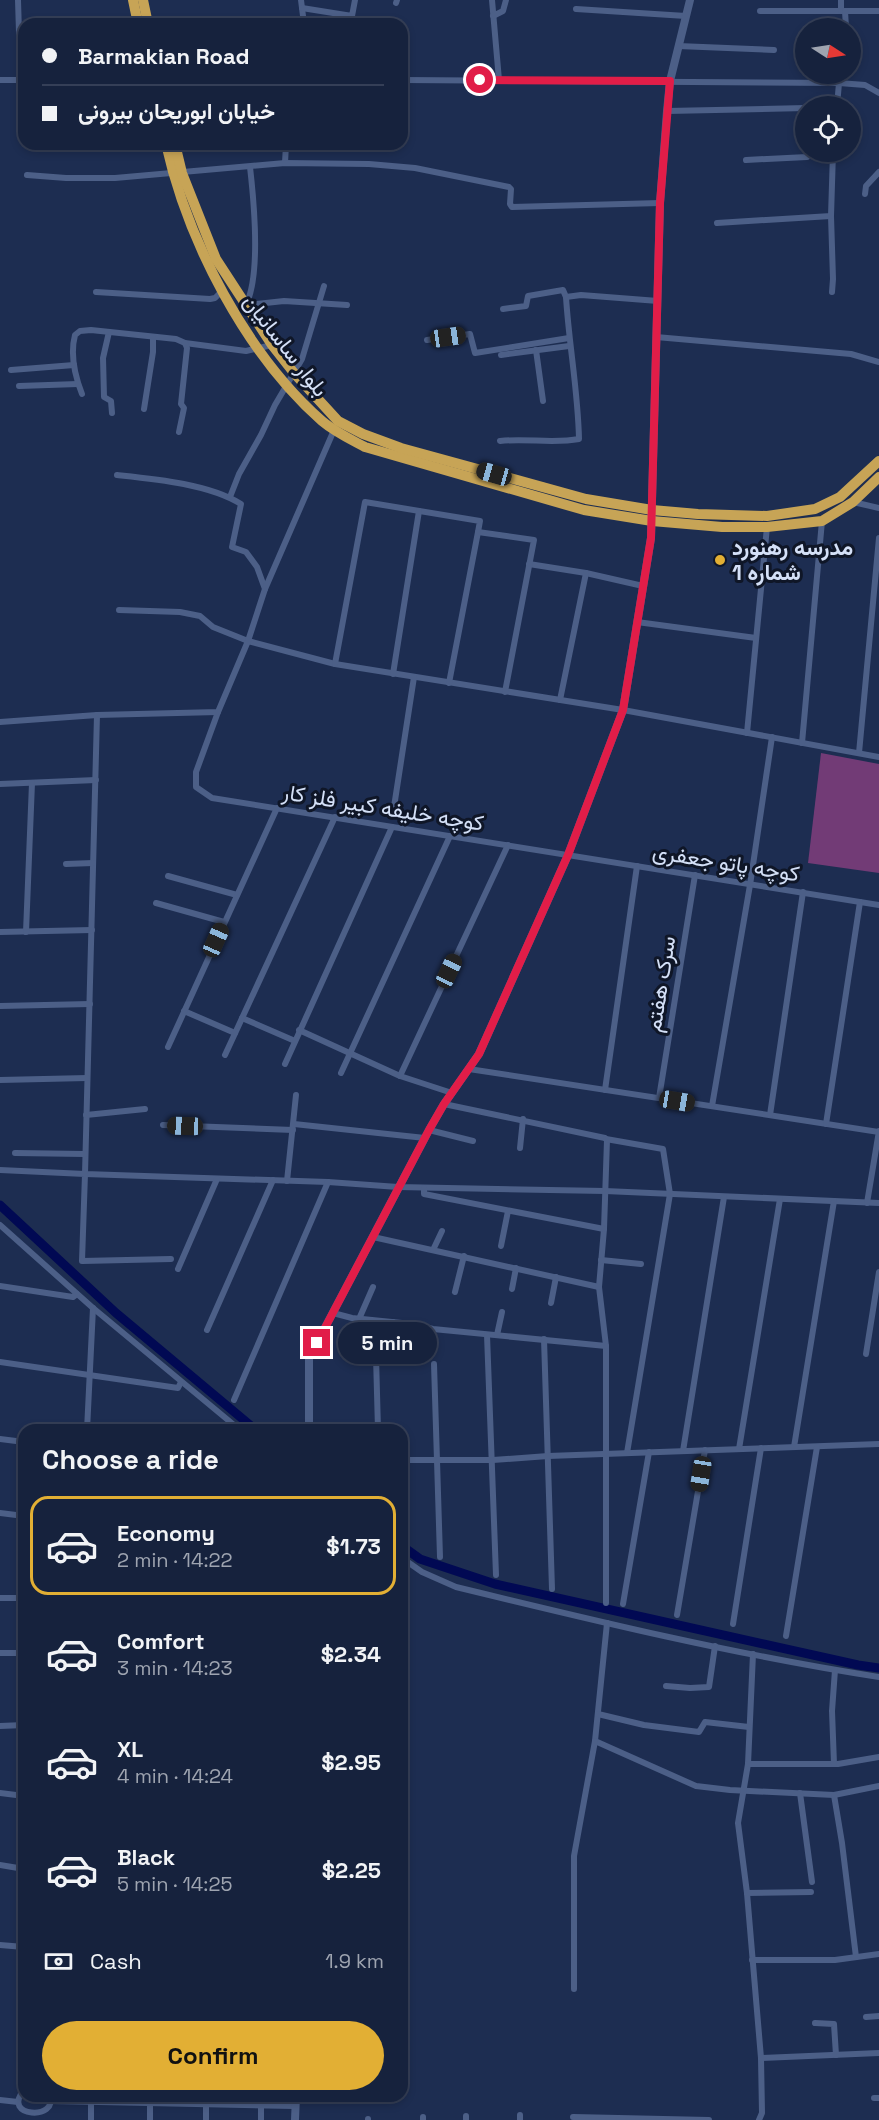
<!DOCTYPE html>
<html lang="en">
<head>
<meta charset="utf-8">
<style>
	:root { --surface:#16223d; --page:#1f2a44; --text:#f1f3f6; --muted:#9ea4b0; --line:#353f57; --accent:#e2af34 }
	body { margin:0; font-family:"Space Grotesk",Vazirmatn,sans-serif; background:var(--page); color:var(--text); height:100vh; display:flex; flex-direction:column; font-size:22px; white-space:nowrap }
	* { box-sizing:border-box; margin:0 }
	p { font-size:20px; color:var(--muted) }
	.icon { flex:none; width:33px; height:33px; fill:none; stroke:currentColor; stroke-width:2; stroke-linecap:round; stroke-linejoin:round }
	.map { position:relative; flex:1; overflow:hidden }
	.side { position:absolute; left:18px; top:1424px; width:390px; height:678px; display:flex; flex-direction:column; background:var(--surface); border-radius:18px; box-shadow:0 3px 9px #0003,0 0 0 2px var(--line) }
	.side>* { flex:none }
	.guide { position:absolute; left:18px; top:18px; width:390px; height:132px; border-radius:18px; box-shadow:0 3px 9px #0003,0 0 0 2px var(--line); display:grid; align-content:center; height:132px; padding:0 24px; background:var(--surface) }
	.needle { width:39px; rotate:102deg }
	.tools { position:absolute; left:795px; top:18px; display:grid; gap:12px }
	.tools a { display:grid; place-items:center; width:66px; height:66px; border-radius:50%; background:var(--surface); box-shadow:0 3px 9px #0003,0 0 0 2px var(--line); font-size:30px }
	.end { position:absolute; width:27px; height:27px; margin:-14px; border:8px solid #e11d48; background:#fff; box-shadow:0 0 0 3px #fff }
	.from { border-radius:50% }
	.bubble { position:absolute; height:42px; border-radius:21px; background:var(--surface); box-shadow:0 3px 9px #0003,0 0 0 2px var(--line); font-size:20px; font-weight:700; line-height:42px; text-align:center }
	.car { position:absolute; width:18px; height:36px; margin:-18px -9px; border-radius:8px; box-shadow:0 0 4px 2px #0007; background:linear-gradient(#222 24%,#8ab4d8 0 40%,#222 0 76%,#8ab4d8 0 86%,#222 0) }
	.guide b { display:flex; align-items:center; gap:21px; height:57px; font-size:22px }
	.guide b+b { border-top:2px solid var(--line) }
	.guide i { width:15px; height:15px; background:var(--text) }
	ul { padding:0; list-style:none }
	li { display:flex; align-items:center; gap:18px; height:99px; margin:0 12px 9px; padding:0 12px; border:3px solid transparent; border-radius:18px }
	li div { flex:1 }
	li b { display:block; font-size:22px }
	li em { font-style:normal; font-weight:700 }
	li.selected { border-color:var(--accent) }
	li>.icon { width:54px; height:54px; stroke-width:1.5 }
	h2 { padding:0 24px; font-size:27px; line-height:72px }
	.pay { display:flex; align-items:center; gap:15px; height:66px; padding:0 24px; font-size:22px }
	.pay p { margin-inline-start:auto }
	.cta { display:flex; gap:12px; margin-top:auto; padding:12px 24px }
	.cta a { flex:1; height:69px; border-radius:36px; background:var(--accent); color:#111; font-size:24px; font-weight:700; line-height:69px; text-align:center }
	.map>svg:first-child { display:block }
</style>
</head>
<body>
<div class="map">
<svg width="879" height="2120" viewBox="0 0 879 2120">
	<rect width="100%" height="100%" fill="#1d2d51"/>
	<path fill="#723b76" d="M821 753 879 764V873L808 863Z"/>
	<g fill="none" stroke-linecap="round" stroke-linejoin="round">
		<g stroke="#010953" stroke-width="9">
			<path d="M0 1205 116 1313 256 1430"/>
			<path d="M402 1546 420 1559 495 1584 858 1665 879 1668"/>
		</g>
		<g stroke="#4c5f87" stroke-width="6">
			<path d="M18 0 20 65"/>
			<path d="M301 0 304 24"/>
			<path d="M492 0 499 80"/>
			<path d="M396 3 397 0"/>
			<path d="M302 8 352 16 355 0"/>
			<path d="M576 9 686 16"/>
			<path d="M760 11H879"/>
			<path d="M841 11V0"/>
			<path d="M845 11 846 28"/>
			<path d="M493 16 503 11 506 0"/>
			<path d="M196 24 208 20 250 23"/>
			<path d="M678 46 774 50"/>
			<path d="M0 80H24"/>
			<path d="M402 80 839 83 865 85 879 93"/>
			<path d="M837 106 839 83"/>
			<path d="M667 111 806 108"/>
			<path d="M746 160 807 157V152"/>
			<path d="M285 163 286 144"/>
			<path d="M27 175 66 178H115L285 163 369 164 415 168 509 187 511 189 510 204 512 207 660 203"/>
			<path d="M865 194 866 186 879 172"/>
			<path d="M831 216 833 279 832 292"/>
			<path d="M717 223 831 216 833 152"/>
			<path d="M96 292 210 299 215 298 221 292"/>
			<path d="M246 305C261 274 254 202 250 167"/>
			<path d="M246 305 284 301 347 305"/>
			<path d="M503 309 526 306 528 296 563 290 566 297 581 295 658 301"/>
			<path d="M109 332 103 358 104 397 111 401 112 413"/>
			<path d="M656 337 851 354 879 362"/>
			<path d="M427 340 470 334 475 353 569 338"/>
			<path d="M536 350 543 401"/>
			<path d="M501 355 569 346"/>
			<path d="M11 370 74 365"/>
			<path d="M19 386 78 384"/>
			<path d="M82 394C75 376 70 354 75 335L80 331 91 330 176 339 185 343 246 351 272 345"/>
			<path d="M144 409 153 352V337"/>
			<path d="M179 432 184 408 181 404 187 348 185 343"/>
			<path d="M500 441C527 438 553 444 579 439 578 391 569 345 566 297"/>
			<path d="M117 475C155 479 209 484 241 504L232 547 246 552 257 567 265 589"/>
			<path d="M230 497 239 474 261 435 275 405 302 359 324 286"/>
			<path d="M853 502 879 508"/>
			<path d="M529 564 586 573 643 586"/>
			<path d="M119 610 180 612 200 616 213 627 248 641 335 664 623 710 879 757"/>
			<path d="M637 622 756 638"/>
			<path d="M335 664 365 502 480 521 478 532 534 540 505 692"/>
			<path d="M393 674 419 511"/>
			<path d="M449 683 478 532"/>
			<path d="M560 700 586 573"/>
			<path d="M218 712 196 772V787L212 798 879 905"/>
			<path d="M97 715 85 1174 328 1182 398 1187 605 1191 879 1203"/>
			<path d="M0 722 97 715 218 712 248 641 265 589 334 430"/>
			<path d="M747 733 767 527"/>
			<path d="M802 743 822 521"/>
			<path d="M859 753 879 538"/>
			<path d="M0 784 96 780"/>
			<path d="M394 807 414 677"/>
			<path d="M66 864 93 863"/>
			<path d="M168 876 237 895"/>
			<path d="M156 903 224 922"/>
			<path d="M0 932 92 930"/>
			<path d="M26 932 32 783"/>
			<path d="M0 1006 90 1004"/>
			<path d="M184 1011 235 1033"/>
			<path d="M242 1018 295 1041"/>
			<path d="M299 1030 400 1076 452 1093"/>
			<path d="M168 1047 277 808"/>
			<path d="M225 1055 335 817"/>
			<path d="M285 1064 392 827"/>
			<path d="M469 1069 879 1132"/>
			<path d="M341 1073 450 836"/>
			<path d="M400 1076 508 845"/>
			<path d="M0 1080 87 1078"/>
			<path d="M605 1090 637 866"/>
			<path d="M659 1098 695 875"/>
			<path d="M444 1104 605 1138 607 1140 604 1229 599 1287 606 1346V1603"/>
			<path d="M712 1106 750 885 772 737"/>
			<path d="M86 1115 145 1109"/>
			<path d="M770 1115 803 892"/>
			<path d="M294 1124 425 1138"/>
			<path d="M826 1124 860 902"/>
			<path d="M163 1125 293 1130"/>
			<path d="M429 1130 473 1141"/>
			<path d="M606 1139 663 1149 670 1194 627 1453"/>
			<path d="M520 1148 523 1119"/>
			<path d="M15 1153 85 1154"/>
			<path d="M0 1170 85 1174 82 1261 171 1259"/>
			<path d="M287 1181 296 1095"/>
			<path d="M424 1188V1194L604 1229"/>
			<path d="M867 1203 879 1131"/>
			<path d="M0 1225 93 1308 240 1430"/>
			<path d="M373 1237 599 1287"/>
			<path d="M501 1246 508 1211"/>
			<path d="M433 1250 442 1231"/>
			<path d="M601 1260 641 1264"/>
			<path d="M178 1269 217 1179"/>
			<path d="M0 1286 73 1297 77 1294"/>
			<path d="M512 1289 516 1268"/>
			<path d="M455 1292 464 1256"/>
			<path d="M551 1303 556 1277"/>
			<path d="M333 1313 352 1318 412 1324 433 1329 606 1346"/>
			<path d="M359 1319 373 1287"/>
			<path d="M207 1330 273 1180"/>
			<path d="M487 1335 496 1575"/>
			<path d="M497 1335 502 1312"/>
			<path d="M544 1339 552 1589"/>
			<path d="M382 1347 393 1322"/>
			<path d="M417 1352 428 1328"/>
			<path d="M866 1354 879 1272"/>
			<path d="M376 1356 378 1430"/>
			<path d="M0 1362 178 1388 181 1382"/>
			<path d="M434 1364 440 1557"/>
			<path d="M234 1400 328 1182"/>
			<path d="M87 1430 93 1308"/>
			<path d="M0 1439 24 1442"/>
			<path d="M794 1447 834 1201"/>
			<path d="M739 1449 780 1199"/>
			<path d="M683 1451 724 1197"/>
			<path d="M402 1460H493L548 1456 879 1444"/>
			<path d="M0 1513 24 1516"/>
			<path d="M402 1558 422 1572 456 1587C596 1621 736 1655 879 1677"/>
			<path d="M0 1598H24"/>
			<path d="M623 1604 649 1452"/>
			<path d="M677 1615 705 1450"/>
			<path d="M607 1623 595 1741 696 1786 730 1790 834 1795 879 1786"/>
			<path d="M733 1624 761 1448"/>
			<path d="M786 1636 817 1447"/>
			<path d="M0 1653H24"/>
			<path d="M753 1654 748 1764 738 1823 747 1893 761 2058 762 2113 759 2120"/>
			<path d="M666 1686 690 1688 709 1687 715 1646"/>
			<path d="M598 1714 644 1725 699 1732 705 1722 749 1727"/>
			<path d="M0 1726 24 1725"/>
			<path d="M748 1764H838L879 1757"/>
			<path d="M834 1764 832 1711 835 1670"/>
			<path d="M0 1793 24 1796"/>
			<path d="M800 1793 812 1882"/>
			<path d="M834 1795 842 1843 856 1957"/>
			<path d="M0 1865 24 1869"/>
			<path d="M747 1893 811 1892"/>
			<path d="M0 1945 24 1947"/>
			<path d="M752 1960H835L879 1954"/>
			<path d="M574 1989V1856L595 1741"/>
			<path d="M866 2017 879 2016"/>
			<path d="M815 2023 834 2024 836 2055"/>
			<path d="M761 2058 879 2053"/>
			<path d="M24 2090C0 2118 60 2120 49 2096"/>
			<path d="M874 2098H879"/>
			<path d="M0 2100 18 2102"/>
			<path d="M50 2101 295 2106"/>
			<path d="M466 2116V2120"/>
			<path d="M573 2117 709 2120"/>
			<path d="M368 2119V2120"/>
			<path d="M91 2120V2096"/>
			<path d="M150 2120V2096"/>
			<path d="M206 2120V2096"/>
			<path d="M261 2120V2096"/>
			<path d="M423 2120V2117"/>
			<path d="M520 2120V2115"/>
		</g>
		<g stroke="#4c5f87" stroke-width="8">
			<path d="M309 1430V1358L429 1130 444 1104 479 1054 568 855 623 710 651 538 660 203 667 111 670 81 690 0"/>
			<path d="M295 2120 296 2096"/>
		</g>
		<g stroke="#c7a456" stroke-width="10">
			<path d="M133 0 138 24"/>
			<path d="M143 0 148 24"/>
			<path d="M166 144C188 242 246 354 322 421 335 432 350 439 365 447L584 510 652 521 722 527H767L822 521 853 502 879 477"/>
			<path d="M175 144 182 173 216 259 272 345 294 373 338 421 363 434 401 448 586 499 652 510 698 514 767 516 815 509 840 497 879 461"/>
		</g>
	</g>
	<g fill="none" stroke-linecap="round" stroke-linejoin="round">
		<path stroke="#e11d48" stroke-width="8" d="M317 1343 429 1130 444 1104 479 1054 568 855 623 710 651 538 660 203 670 81 480 80"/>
	</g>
	<circle fill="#e2af34" stroke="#0f1627" stroke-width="2" cx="720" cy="560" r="6"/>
	<g text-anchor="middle" stroke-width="6" stroke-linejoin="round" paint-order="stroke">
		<g font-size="22" fill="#d4e0f7" stroke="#0f1627">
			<text transform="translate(286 345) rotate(52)" y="8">بلوار ساسانیان</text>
			<text transform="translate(383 807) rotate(9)" y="8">کوچه خلیفه کبیر فلز کار</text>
			<text transform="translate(726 862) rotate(9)" y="8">کوچه پاتو جعفری</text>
			<text transform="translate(660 984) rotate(-81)" y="8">سرک هفتم</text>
		</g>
		<g font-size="22" font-weight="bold" fill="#d4e0f7" stroke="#0f1627" text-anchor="start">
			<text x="732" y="555">مدرسه رهنورد<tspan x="732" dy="25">شماره 1</tspan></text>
		</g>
	</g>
</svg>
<div class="tools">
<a><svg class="needle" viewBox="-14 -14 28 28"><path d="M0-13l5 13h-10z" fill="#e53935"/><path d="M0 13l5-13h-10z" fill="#9ea4b0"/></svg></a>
<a><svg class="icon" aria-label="locate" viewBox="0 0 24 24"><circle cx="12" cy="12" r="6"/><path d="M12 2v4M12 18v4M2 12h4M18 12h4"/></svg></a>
</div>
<i class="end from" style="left:480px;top:80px"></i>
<i class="end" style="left:317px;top:1343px"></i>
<div class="bubble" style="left:338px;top:1322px;width:99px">5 min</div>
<i class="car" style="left:448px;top:337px;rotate:82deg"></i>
<i class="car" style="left:494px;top:474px;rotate:286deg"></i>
<i class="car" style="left:216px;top:940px;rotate:24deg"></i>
<i class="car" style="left:449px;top:971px;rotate:25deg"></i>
<i class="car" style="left:677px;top:1101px;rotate:99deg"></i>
<i class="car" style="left:185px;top:1126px;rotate:272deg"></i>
<i class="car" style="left:701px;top:1474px;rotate:189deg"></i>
<div class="guide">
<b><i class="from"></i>Barmakian Road</b>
<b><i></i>خیابان ابوریحان بیرونی</b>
</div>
<section class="side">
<h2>Choose a ride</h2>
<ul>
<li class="selected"><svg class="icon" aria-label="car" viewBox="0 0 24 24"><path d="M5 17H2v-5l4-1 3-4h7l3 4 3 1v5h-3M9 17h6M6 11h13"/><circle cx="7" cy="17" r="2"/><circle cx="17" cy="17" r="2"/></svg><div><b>Economy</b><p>2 min · 14:22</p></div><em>$1.73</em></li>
<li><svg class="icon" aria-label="car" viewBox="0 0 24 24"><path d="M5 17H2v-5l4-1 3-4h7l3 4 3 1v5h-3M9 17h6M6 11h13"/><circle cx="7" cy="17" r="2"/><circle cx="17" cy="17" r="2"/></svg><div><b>Comfort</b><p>3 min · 14:23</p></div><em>$2.34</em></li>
<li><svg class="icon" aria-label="car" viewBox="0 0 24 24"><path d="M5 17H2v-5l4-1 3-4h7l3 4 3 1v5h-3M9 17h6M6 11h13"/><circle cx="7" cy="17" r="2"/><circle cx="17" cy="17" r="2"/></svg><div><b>XL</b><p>4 min · 14:24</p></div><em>$2.95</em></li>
<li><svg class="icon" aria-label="car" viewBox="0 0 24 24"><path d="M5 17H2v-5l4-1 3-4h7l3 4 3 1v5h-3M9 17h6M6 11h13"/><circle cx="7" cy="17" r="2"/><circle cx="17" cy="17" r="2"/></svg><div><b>Black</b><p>5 min · 14:25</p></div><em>$2.25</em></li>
</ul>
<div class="pay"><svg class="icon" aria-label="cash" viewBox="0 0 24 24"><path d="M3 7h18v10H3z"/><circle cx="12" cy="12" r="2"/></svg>Cash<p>1.9 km</p></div>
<div class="cta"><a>Confirm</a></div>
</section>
</div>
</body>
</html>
